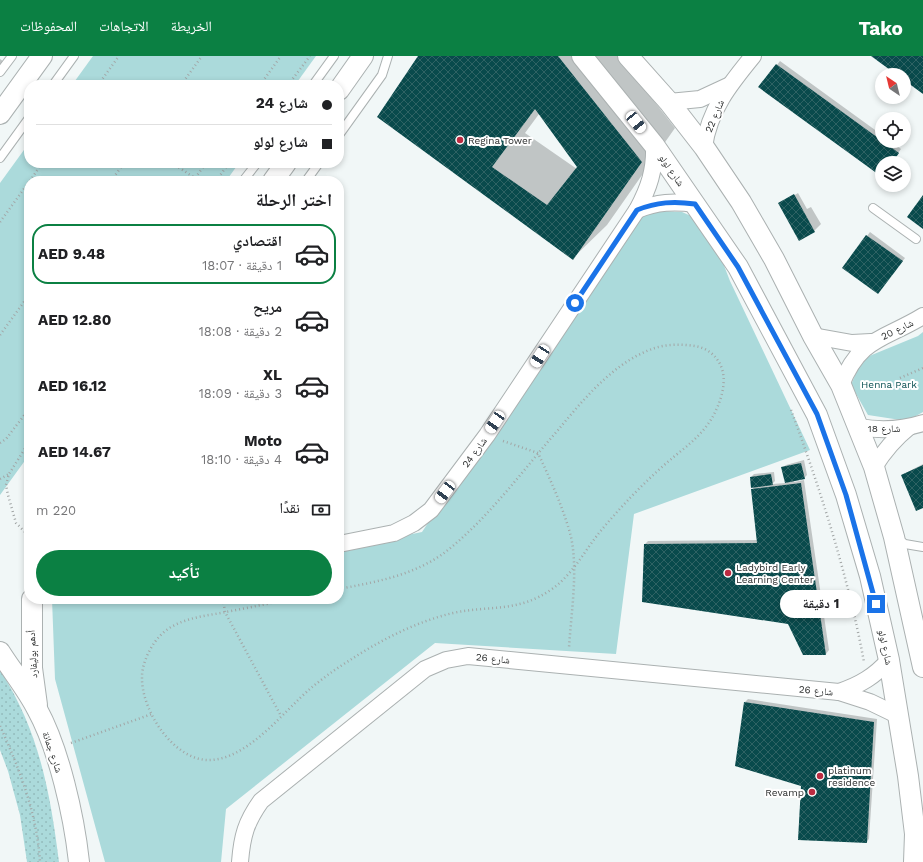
<!DOCTYPE html>
<html lang="ar">
<head>
<meta charset="utf-8">
<style>
	:root { --surface:#fff; --page:#f2f2f2; --text:#202124; --muted:#757577; --line:#e0e0e0; --accent:#0b8043 }
	body { margin:0; font-family:"Work Sans","Noto Naskh Arabic",sans-serif; background:var(--page); color:var(--text); direction:rtl; height:100vh; display:flex; flex-direction:column; font-size:15px; white-space:nowrap }
	* { box-sizing:border-box; margin:0 }
	p { font-size:13px; color:var(--muted) }
	.icon { flex:none; width:22px; height:22px; fill:none; stroke:currentColor; stroke-width:2; stroke-linecap:round; stroke-linejoin:round }
	.map { position:relative; flex:1; overflow:hidden; direction:ltr }
	.side { position:absolute; left:24px; top:120px; width:320px; height:428px; display:flex; flex-direction:column; background:var(--surface); border-radius:16px; box-shadow:0 2px 6px #0003; direction:rtl }
	.side>* { flex:none }
	.top-card { position:absolute; left:24px; top:24px; width:320px; height:88px; border-radius:16px; box-shadow:0 2px 6px #0003; direction:rtl; display:grid; align-content:center; height:88px; padding:0 12px; background:var(--surface) }
	.needle { width:26px; rotate:325deg }
	.buttons { position:absolute; left:875px; top:12px; display:grid; gap:8px }
	.buttons a { display:grid; place-items:center; width:36px; height:36px; border-radius:50%; background:var(--surface); box-shadow:0 2px 6px #0003; font-size:20px }
	.end { position:absolute; width:18px; height:18px; margin:-9px; border:5px solid #1a73e8; background:#fff; box-shadow:0 0 0 2px #fff }
	.from { border-radius:50% }
	.bubble { position:absolute; height:28px; border-radius:14px; background:var(--surface); box-shadow:0 2px 6px #0003; font-size:13px; font-weight:700; line-height:28px; text-align:center; direction:rtl }
	.car { position:absolute; width:12px; height:24px; margin:-12px -6px; border-radius:5px; box-shadow:0 0 3px 1px #0007; background:linear-gradient(#fff 24%,#345 0 40%,#fff 0 76%,#345 0 86%,#fff 0) }
	.top-card b { display:flex; align-items:center; gap:14px; height:38px; font-size:15px }
	.top-card b+b { border-top:1px solid var(--line) }
	.top-card i { width:10px; height:10px; background:var(--text) }
	ul { padding:0; list-style:none }
	li { display:flex; align-items:center; gap:12px; height:60px; margin:0 8px 6px; padding:0 4px; border:2px solid transparent; border-radius:16px }
	li div { flex:1 }
	li b { display:block; font-size:15px }
	li em { font-style:normal; font-weight:700 }
	li.selected { border-color:var(--accent) }
	li>.icon { width:36px; height:36px; stroke-width:1.5 }
	h2 { padding:0 12px; font-size:18px; line-height:48px }
	.pay { display:flex; align-items:center; gap:10px; height:44px; padding:0 12px; font-size:15px }
	.pay p { margin-inline-start:auto }
	.button { display:flex; gap:8px; margin-top:auto; padding:8px 12px }
	.button a { flex:1; height:46px; border-radius:24px; background:var(--accent); color:#fff; font-size:16px; font-weight:700; line-height:46px; text-align:center }
	header { display:flex; align-items:center; gap:24px; box-sizing:border-box; height:56px; padding:0 20px; background:var(--accent); color:#fff }
	header strong { font-size:19px }
	nav { display:flex; gap:22px; margin-inline-start:auto; font-size:14px }
	.map>svg:first-child { display:block }
</style>
</head>
<body>
<header>
<strong>Tako</strong>
<nav><a>الخريطة</a><a>الاتجاهات</a><a>المحفوظات</a></nav>
</header>
<div class="map">
<svg width="923" height="806" viewBox="0 0 923 806">
	<defs>
		<pattern id="garden-dots" width="8" height="8" patternUnits="userSpaceOnUse"><rect width="8" height="8" fill="#abdadb"/><path d="M2 2h.1M6 6h.1" fill="none" stroke="#93bbbc" stroke-width="1.8" stroke-linecap="round"/></pattern>
		<pattern id="building-cross-hatch" width="8" height="8" patternUnits="userSpaceOnUse"><rect width="8" height="8" fill="#094a4c"/><path d="M0 0l8 8M0 8l8-8" fill="none" stroke="#2e6263"/></pattern>
	</defs>
	<rect width="100%" height="100%" fill="#f1f7f7"/>
	<g fill="#abdadb">
		<path d="M93 0H316L295 29H72Z"/>
		<path d="M29 87V107H239L226 125H29V399L0 439V127Z"/>
		<path d="M637 154 682 156 700 164 711 176 730 225 810 394 634 458 616 598 435 587 226 753 221 806H105L55 623 52 543H339V493L422 476Z"/>
		<path d="M923 276V356L907 365 868 359 851 329 862 303 918 280Z"/>
	</g>
	<path fill="url(#garden-dots)" d="M0 614C39 675 50 735 59 806H27L20 759 8 715 0 694Z"/>
	<g fill="#0003" fill-rule="evenodd">
		<path d="M419 0H619L675 72 607 169 573 202 378 61ZM539 58 579 111 577 113 525 77Z"/>
		<path d="M0 3 3 5 0 9Z"/>
		<path d="M780 5 882 79V85H890L901 93 891 107H882V119L760 31Z"/>
		<path d="M798 137 807 153 811 151 821 168 814 175 782 147Z"/>
		<path d="M870 176 905 202 878 237 843 212Z"/>
		<path d="M804 404 807 419 804 422 794 424V426L804 424 829 594 826 598 789 567 645 488 648 485 758 484 752 434 755 430 751 421 754 418 774 416 775 425 772 428 786 427 782 412 786 409Z"/>
		<path d="M923 408V451L902 419Z"/>
		<path d="M748 643 877 663 869 783 866 786 802 729 736 710 745 646Z"/>
	</g>
	<g fill="url(#building-cross-hatch)" fill-rule="evenodd">
		<path d="M418 0H558L642 106 573 204 377 61ZM535 53 577 111 547 149 492 111Z"/>
		<path d="M871 0H923V38L904 24V19H897Z"/>
		<path d="M776 8 899 97 892 107H882V121L758 31Z"/>
		<path d="M794 138 815 176 799 185 778 147Z"/>
		<path d="M923 139V173L907 161Z"/>
		<path d="M866 179 903 205 878 238 842 212Z"/>
		<path d="M801 407 805 423 785 427 781 411Z"/>
		<path d="M923 409V452L916 455 901 419Z"/>
		<path d="M771 418 773 429 751 432 750 421Z"/>
		<path d="M801 427 826 599H803L788 568 642 546 644 488 757 487 751 433Z"/>
		<path d="M744 646 874 666 867 787 798 784 801 730 735 710Z"/>
	</g>
	<g fill="none" stroke-linecap="round" stroke-linejoin="round">
		<g stroke="#abb1b1" stroke-width="10">
			<g id="service">
				<path d="M0 16 12 0"/>
				<path d="M53 29 74 0"/>
				<path d="M313 29 334 0"/>
				<path d="M339 79 382 19 388 0"/>
				<path d="M0 102 29 62"/>
				<path d="M243 125 257 107"/>
				<path d="M306 125 319 107"/>
				<path d="M873 152 916 183"/>
				<path d="M898 483 905 488 923 491"/>
			</g>
		</g>
		<g stroke="#abb1b1" stroke-width="18">
			<g id="minor">
				<path d="M669 46 700 43 728 30"/>
				<path d="M704 91C709 54 730 28 753 0"/>
				<path d="M637 154C657 146 674 145 695 148"/>
				<path d="M813 280 852 287 871 286"/>
				<path d="M841 329C860 281 884 284 923 260"/>
				<path d="M859 371C882 375 901 374 923 367"/>
				<path d="M874 411C884 395 894 383 909 371"/>
				<path d="M339 488 394 477 414 467 431 454 487 379 637 154C649 132 655 114 654 89"/>
				<path d="M839 636C860 629 875 620 889 604"/>
				<path d="M240 806C242 780 246 766 261 745L425 613 446 604 468 600 839 636 870 646 899 660"/>
			</g>
		</g>
		<g stroke="#abb1b1" stroke-width="22">
			<g id="tertiary">
				<path d="M582 0 654 89 738 211 817 359 846 439 870 520 889 604 908 720 915 778 914 806"/>
				<path d="M628 0 669 46 704 91 741 146 774 203 813 280 841 329 874 411 894 481 923 611"/>
				<path d="M339 34 363 0"/>
				<path d="M0 58 42 0"/>
				<path d="M273 125 286 107"/>
				<path d="M32 543V612L37 649"/>
				<path d="M0 596C12 615 27 633 37 653 59 693 74 760 79 806"/>
			</g>
		</g>
		<g stroke="#a2a6a6" stroke-width="2.5" stroke-dasharray="1 3" stroke-linecap="butt">
			<path d="M98 29 119 0"/>
			<path d="M181 29 202 0"/>
			<path d="M260 29 281 0"/>
			<path d="M288 29 310 0"/>
			<path d="M172 107 195 122"/>
			<path d="M30 125 42 107"/>
			<path d="M111 125 124 107"/>
			<path d="M193 125 206 107"/>
			<path d="M216 125 229 107"/>
			<path d="M0 166 29 126"/>
			<path d="M0 279 29 239"/>
			<path d="M900 322 923 312"/>
			<path d="M791 354C821 435 848 520 864 606"/>
			<path d="M503 385 538 397C550 423 562 449 570 477 579 511 571 557 569 592"/>
			<path d="M29 386 9 418 6 429 8 439 16 467 29 480"/>
			<path d="M0 387 6 383 29 353"/>
			<path d="M0 423 9 418"/>
			<path d="M223 543 225 556 281 660"/>
			<path d="M291 543C270 547 248 552 226 556 205 560 181 562 164 576 152 586 142 606 142 621 141 654 174 706 211 704 249 702 284 655 311 632 322 623 334 614 347 606 379 585 415 566 453 557 490 549 518 557 552 533 572 519 584 496 599 477 622 449 648 422 676 399 690 388 703 377 712 362 720 348 727 328 722 313 718 300 707 292 695 290 681 288 665 288 652 293 613 307 583 344 558 374 524 413 493 456 454 489 421 518 381 525 339 533"/>
			<path d="M0 670C20 714 37 758 40 806"/>
			<path d="M71 687 152 658"/>
		</g>
		<use href="#service" stroke="#fff" stroke-width="8"/>
		<use href="#minor" stroke="#fff" stroke-width="16"/>
		<use href="#tertiary" stroke="#fff" stroke-width="20"/>
	</g>
	<g fill="none" stroke-linecap="round" stroke-linejoin="round">
		<path stroke="#1a73e8" stroke-width="5" d="M575 247 637 154C657 146 674 145 695 148L738 211 817 358 846 439 876 548"/>
	</g>
	<g fill="#bc2b41" stroke="#fff" stroke-width="1.5">
		<circle cx="460" cy="84" r="4"/>
		<circle cx="728" cy="517" r="4"/>
		<circle cx="820" cy="720" r="4"/>
		<circle cx="812" cy="736" r="4"/>
	</g>
	<g text-anchor="middle" stroke-width="4" stroke-linejoin="round" paint-order="stroke">
		<g font-size="10" fill="#2c2e2e" stroke="#fff">
			<text transform="translate(714 60) rotate(-68)" y="4">شارع 22</text>
			<text transform="translate(672 114) rotate(55)" y="4">شارع لولو</text>
			<text transform="translate(897 273) rotate(-26)" y="4">شارع 20</text>
			<text x="884" y="376">شارع 18</text>
			<text transform="translate(474 396) rotate(-54)" y="4">شارع 24</text>
			<text transform="translate(886 591) rotate(78)" y="4">شارع لولو</text>
			<text transform="translate(32 598) rotate(-93)" y="4">أدهم بوليفارد</text>
			<text transform="translate(493 602) rotate(6)" y="4">شارع 26</text>
			<text transform="translate(816 634) rotate(5)" y="4">شارع 26</text>
			<text transform="translate(53 696) rotate(71)" y="4">شارع جمانة</text>
		</g>
		<g font-size="10" fill="#2c2e2e" stroke="#fff" text-anchor="start">
			<text x="468" y="88">Regina Tower</text>
			<text x="736" y="515">Ladybird Early<tspan x="736" dy="12">Learning Center</tspan></text>
			<text x="828" y="718">platinum<tspan x="828" dy="12">residence</tspan></text>
			<text x="804" y="740" text-anchor="end">Revamp</text>
		</g>
		<g font-size="10" fill="#084f51" stroke="#fff">
			<text x="889" y="332">Henna Park</text>
		</g>
	</g>
</svg>
<div class="buttons">
<a><svg class="needle" viewBox="-14 -14 28 28"><path d="M0-13l5 13h-10z" fill="#e53935"/><path d="M0 13l5-13h-10z" fill="#757577"/></svg></a>
<a><svg class="icon" aria-label="locate" viewBox="0 0 24 24"><circle cx="12" cy="12" r="6"/><path d="M12 2v4M12 18v4M2 12h4M18 12h4"/></svg></a>
<a><svg class="icon" aria-label="layers" viewBox="0 0 24 24"><path d="M12 4l9 5-9 5-9-5zM3 14l9 5 9-5"/></svg></a>
</div>
<i class="end from" style="left:575px;top:247px"></i>
<i class="end" style="left:876px;top:548px"></i>
<div class="bubble" style="left:780px;top:534px;width:82px">1 دقيقة</div>
<i class="car" style="left:636px;top:66px;rotate:141deg"></i>
<i class="car" style="left:540px;top:300px;rotate:213deg"></i>
<i class="car" style="left:495px;top:366px;rotate:214deg"></i>
<i class="car" style="left:445px;top:436px;rotate:217deg"></i>
<div class="top-card">
<b><i class="from"></i>شارع 24</b>
<b><i></i>شارع لولو</b>
</div>
<section class="side">
<h2>اختر الرحلة</h2>
<ul>
<li class="selected"><svg class="icon" aria-label="car" viewBox="0 0 24 24"><path d="M5 17H2v-5l4-1 3-4h7l3 4 3 1v5h-3M9 17h6M6 11h13"/><circle cx="7" cy="17" r="2"/><circle cx="17" cy="17" r="2"/></svg><div><b>اقتصادي</b><p>1 دقيقة · 18:07</p></div><em>AED 9.48</em></li>
<li><svg class="icon" aria-label="car" viewBox="0 0 24 24"><path d="M5 17H2v-5l4-1 3-4h7l3 4 3 1v5h-3M9 17h6M6 11h13"/><circle cx="7" cy="17" r="2"/><circle cx="17" cy="17" r="2"/></svg><div><b>مريح</b><p>2 دقيقة · 18:08</p></div><em>AED 12.80</em></li>
<li><svg class="icon" aria-label="car" viewBox="0 0 24 24"><path d="M5 17H2v-5l4-1 3-4h7l3 4 3 1v5h-3M9 17h6M6 11h13"/><circle cx="7" cy="17" r="2"/><circle cx="17" cy="17" r="2"/></svg><div><b>XL</b><p>3 دقيقة · 18:09</p></div><em>AED 16.12</em></li>
<li><svg class="icon" aria-label="car" viewBox="0 0 24 24"><path d="M5 17H2v-5l4-1 3-4h7l3 4 3 1v5h-3M9 17h6M6 11h13"/><circle cx="7" cy="17" r="2"/><circle cx="17" cy="17" r="2"/></svg><div><b>Moto</b><p>4 دقيقة · 18:10</p></div><em>AED 14.67</em></li>
</ul>
<div class="pay"><svg class="icon" aria-label="cash" viewBox="0 0 24 24"><path d="M3 7h18v10H3z"/><circle cx="12" cy="12" r="2"/></svg>نقدًا<p>220 m</p></div>
<div class="button"><a>تأكيد</a></div>
</section>
</div>
</body>
</html>
